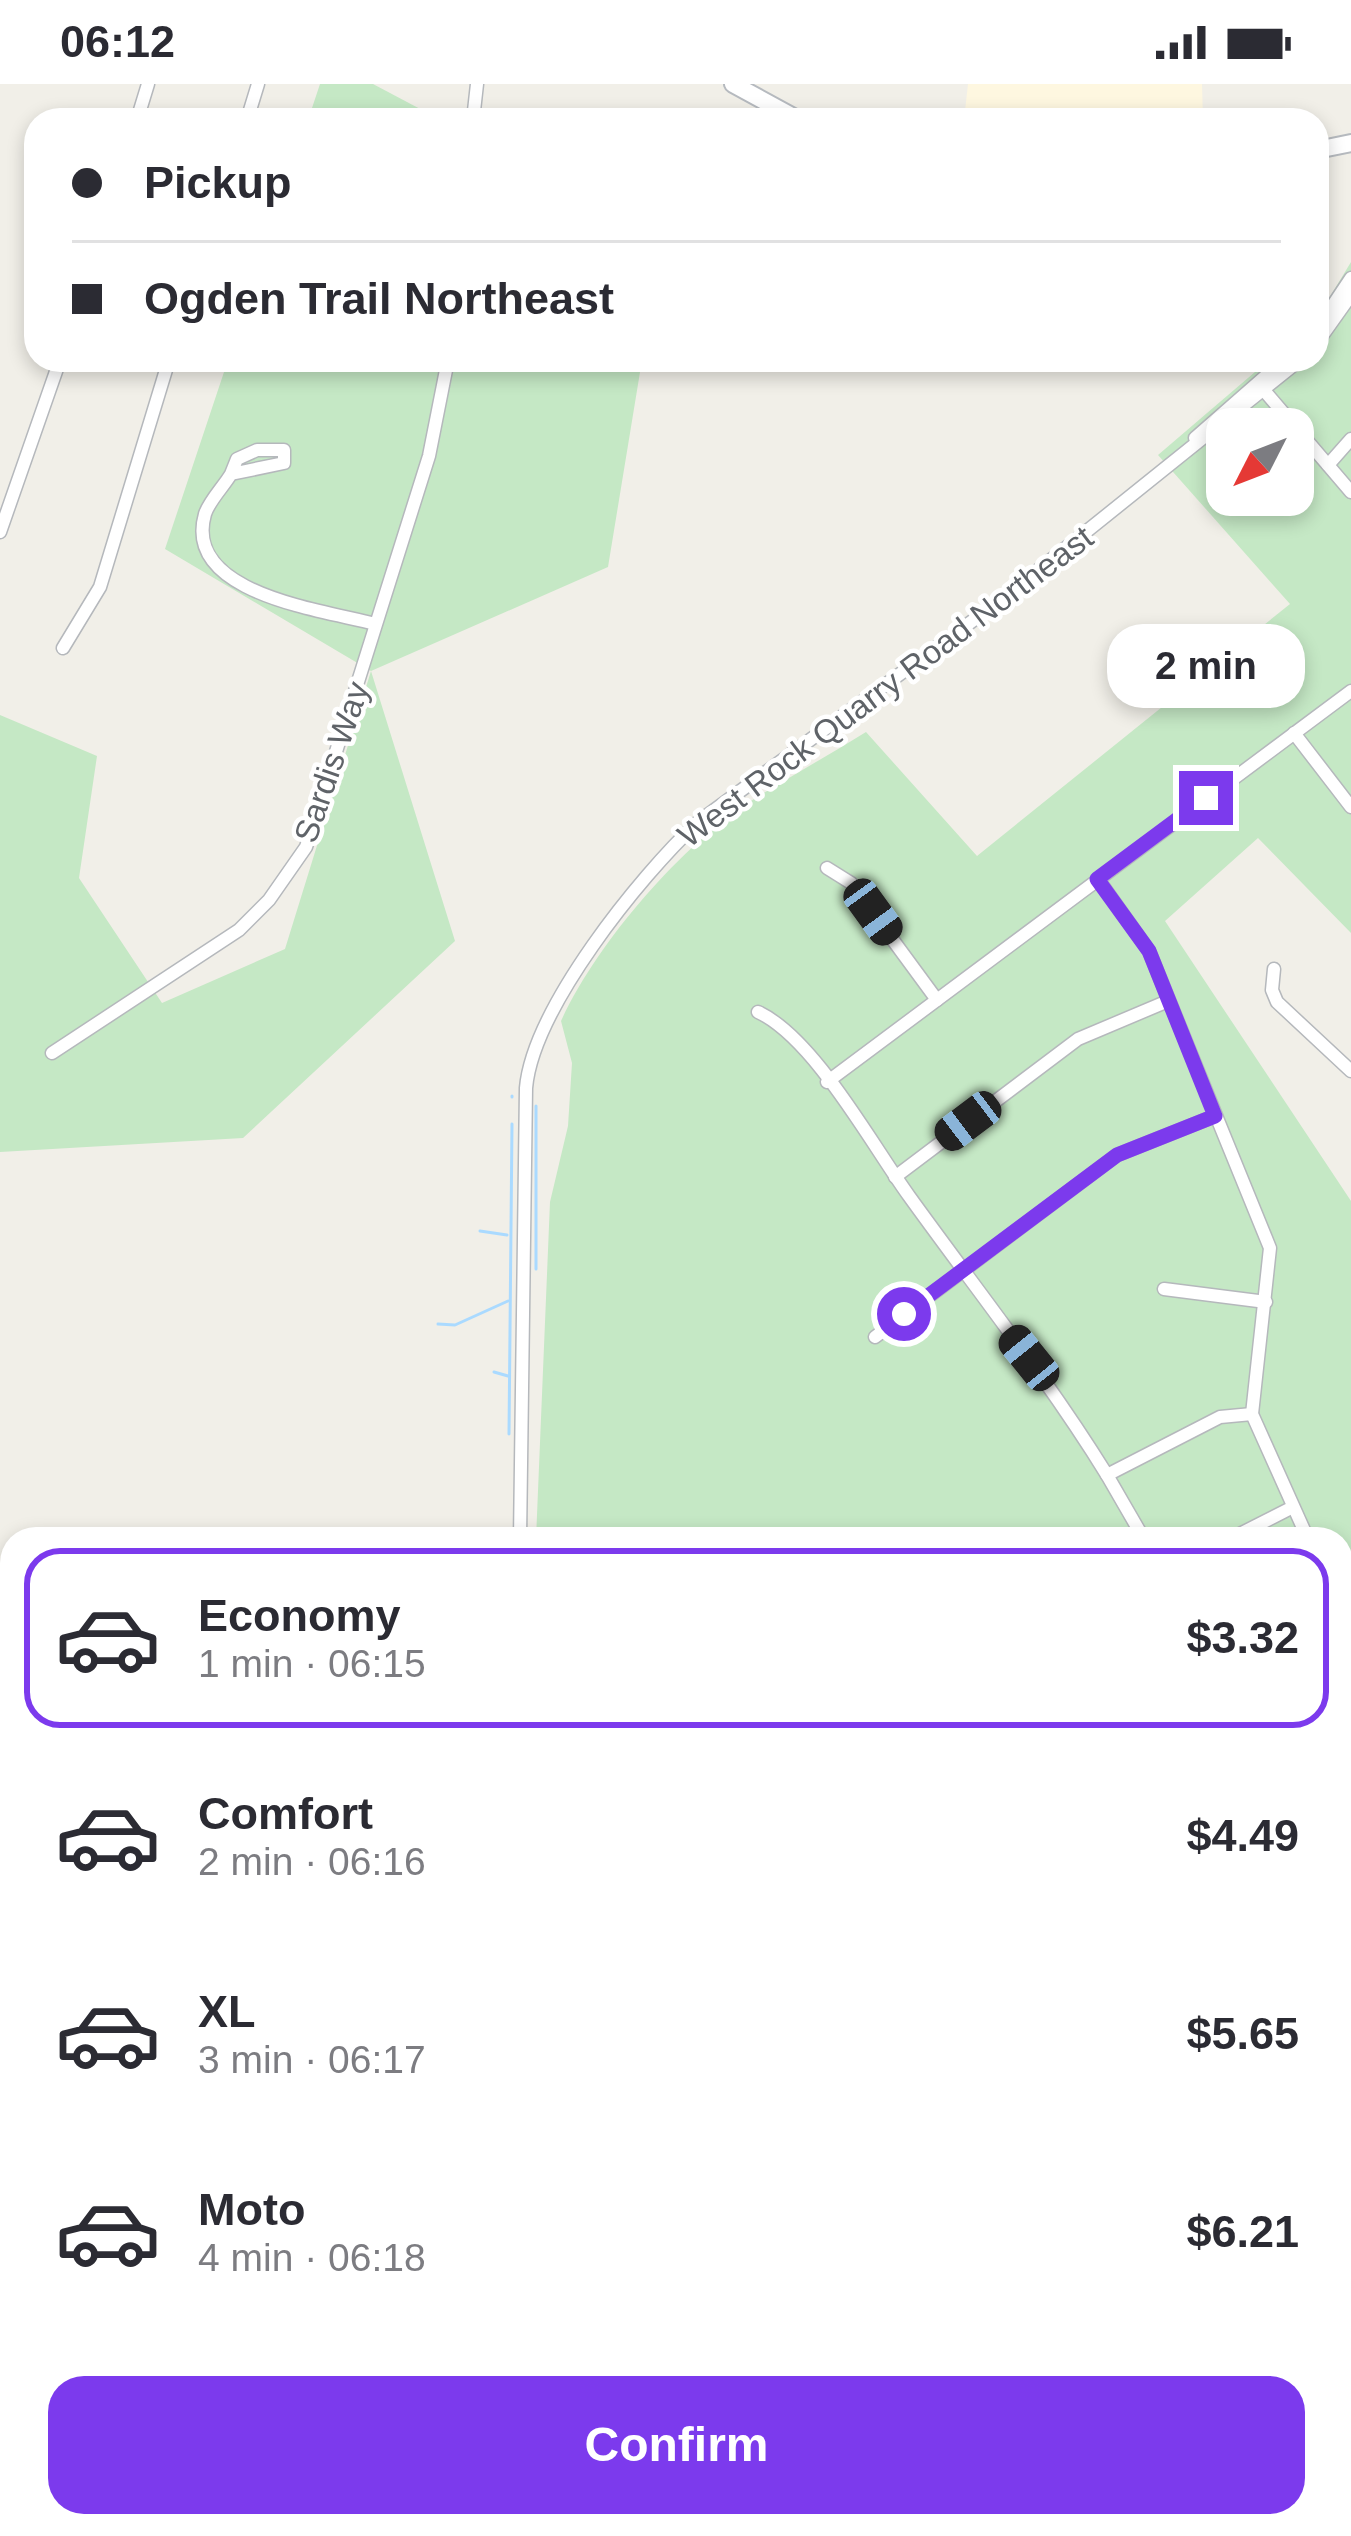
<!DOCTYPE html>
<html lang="en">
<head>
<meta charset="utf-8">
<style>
	:root { --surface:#fff; --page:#f7f7f7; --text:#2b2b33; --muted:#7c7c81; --line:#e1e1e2; --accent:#7c3aed }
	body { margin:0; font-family:Helvetica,sans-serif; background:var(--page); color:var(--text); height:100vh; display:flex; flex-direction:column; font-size:45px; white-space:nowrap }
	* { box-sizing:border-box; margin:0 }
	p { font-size:39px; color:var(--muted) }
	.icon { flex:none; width:66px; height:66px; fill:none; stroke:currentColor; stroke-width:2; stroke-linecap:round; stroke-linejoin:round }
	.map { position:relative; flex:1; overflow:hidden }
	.drawer { position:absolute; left:0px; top:1443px; width:1353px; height:1011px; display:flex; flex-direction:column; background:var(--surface); border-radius:36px 36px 0 0; box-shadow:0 6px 18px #0003 }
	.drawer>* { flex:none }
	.guide { position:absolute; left:24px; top:24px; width:1305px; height:264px; border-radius:36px; box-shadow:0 6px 18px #0003; display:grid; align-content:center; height:264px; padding:0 48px; background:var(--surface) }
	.needle { width:78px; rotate:228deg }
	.tools { position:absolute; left:1206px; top:324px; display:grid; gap:24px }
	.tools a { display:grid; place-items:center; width:108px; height:108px; border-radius:24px; background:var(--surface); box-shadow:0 6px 18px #0003; font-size:60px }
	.end { position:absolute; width:54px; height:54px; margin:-27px; border:15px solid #7c3aed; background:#fff; box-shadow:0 0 0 6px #fff }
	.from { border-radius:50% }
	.bubble { position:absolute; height:84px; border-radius:36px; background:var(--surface); box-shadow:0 6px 18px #0003; font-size:39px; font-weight:600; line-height:84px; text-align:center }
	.car { position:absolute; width:36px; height:72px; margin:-36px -18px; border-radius:15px; box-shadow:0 0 9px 3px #0007; background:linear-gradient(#222 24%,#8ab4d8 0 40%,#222 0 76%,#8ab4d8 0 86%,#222 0) }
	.guide b { display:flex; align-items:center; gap:42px; height:114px; font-size:45px }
	.guide b+b { border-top:3px solid var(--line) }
	.guide i { width:30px; height:30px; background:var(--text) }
	ul { padding:21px 0 0; list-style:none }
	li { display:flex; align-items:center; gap:36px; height:180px; margin:0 24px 18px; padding:0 24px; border:6px solid transparent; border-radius:36px }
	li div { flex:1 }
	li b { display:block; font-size:45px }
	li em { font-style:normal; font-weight:600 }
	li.on { border-color:var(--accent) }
	li>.icon { width:108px; height:108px; stroke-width:1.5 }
	.cta { display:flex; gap:24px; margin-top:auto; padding:24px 48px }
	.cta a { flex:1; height:138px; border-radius:36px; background:var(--accent); color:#fff; font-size:48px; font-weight:600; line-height:138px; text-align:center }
	.status { display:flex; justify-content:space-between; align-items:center; height:84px; padding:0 60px; background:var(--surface); direction:ltr }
	.status svg { height:33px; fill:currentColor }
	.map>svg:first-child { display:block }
</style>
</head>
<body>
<div class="status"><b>06:12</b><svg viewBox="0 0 49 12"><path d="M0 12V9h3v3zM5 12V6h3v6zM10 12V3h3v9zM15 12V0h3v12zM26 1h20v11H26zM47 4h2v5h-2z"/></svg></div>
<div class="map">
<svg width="1351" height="2452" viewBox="0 0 1351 2452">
	<rect width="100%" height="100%" fill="#f1efe8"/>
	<path fill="#fef7e0" d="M968 0H1202L1203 36H964Z"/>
	<g fill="#c5e8c5" fill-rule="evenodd">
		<path d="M320 0H373L441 36H308Z"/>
		<path d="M1351 178V849L1258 754 1165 837 1351 1117V2026L1341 2010V1455H536L550 1118 568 1042 572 979 561 937C597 859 681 761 754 715 791 692 829 671 866 648L977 772 1290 520 1158 371 1269 276H1317V234ZM1227 345H1293V411H1227Z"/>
		<path d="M228 276H642L608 483 371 587 455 857 243 1054 0 1068V631L97 672 79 794 162 919 285 865 371 587 165 465Z"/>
		<path d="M0 1790 12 1800V2052L0 2049Z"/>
		<path d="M0 2200 12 2203V2423L0 2416Z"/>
		<path d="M43 2442H309L329 2452H59Z"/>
	</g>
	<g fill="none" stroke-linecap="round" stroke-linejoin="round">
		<g stroke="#aadaff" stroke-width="3">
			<path d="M512 1012V1013"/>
			<path d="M536 1022V1185"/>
			<path d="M480 1147 507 1151"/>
			<path d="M438 1240 455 1241 508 1217"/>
			<path d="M494 1288 508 1292"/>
			<path d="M509 1350 512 1040"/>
			<path d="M1341 1715 1351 1712"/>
			<path d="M0 1762 12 1770"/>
			<path d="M0 2111 12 2115"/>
			<path d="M1341 2336H1351"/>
		</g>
		<g stroke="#b5b8bc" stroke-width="15">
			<g id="street">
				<path d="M137 36 148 0"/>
				<path d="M247 36 258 0"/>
				<path d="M473 36 477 0"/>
				<path d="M1317 245 1351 194"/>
				<path d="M1317 259 1351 211"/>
				<path d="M1262 304 1351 408"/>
				<path d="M1195 354 1284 276"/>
				<path d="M1328 381 1351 355"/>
				<path d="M231 390 237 375 257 366H284V379L231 390C224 402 209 417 205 430 182 510 323 526 375 540"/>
				<path d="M0 448 60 276"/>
				<path d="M63 564 100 503 169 276"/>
				<path d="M1294 649 1351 723"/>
				<path d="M827 784 851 799 937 916"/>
				<path d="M1098 795 1149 867 1270 1164 1252 1330 1308 1455"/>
				<path d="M1274 885 1272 906 1277 918 1351 987"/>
				<path d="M758 928C814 954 872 1061 909 1112 976 1205 1047 1294 1107 1391"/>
				<path d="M52 969 239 846 269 816 306 763 429 372 448 276"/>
				<path d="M827 998 1351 607"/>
				<path d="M895 1093 1078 955 1168 917"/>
				<path d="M1164 1205 1266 1218"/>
				<path d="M875 1253 1117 1071 1215 1032"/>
				<path d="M520 1455 526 1004C533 925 639 793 698 738L1001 516 1300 276"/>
				<path d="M1144 1455 1107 1391 1220 1333 1252 1330"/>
				<path d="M1230 1455 1293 1423"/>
				<path d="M1341 1527 1351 1548"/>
				<path d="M0 1775 12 1783"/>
				<path d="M0 2033 12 2055"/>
				<path d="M1341 2095 1351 2106"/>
				<path d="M1341 2238 1351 2246"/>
				<path d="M291 2442 312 2452"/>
			</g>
		</g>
		<g stroke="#b6babf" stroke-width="20">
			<g id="secondary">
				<path d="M733 0 799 36"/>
				<path d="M1317 66 1351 59"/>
			</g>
		</g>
		<use href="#street" stroke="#fff" stroke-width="12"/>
		<use href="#secondary" stroke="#fff" stroke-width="16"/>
	</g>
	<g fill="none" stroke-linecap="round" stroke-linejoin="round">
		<path stroke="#7c3aed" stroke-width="15" d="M904 1230 1117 1071 1215 1032 1149 867 1097 795 1206 714"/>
	</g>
	<g text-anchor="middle" stroke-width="9" stroke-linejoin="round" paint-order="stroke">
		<g font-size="33" fill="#5f6368" stroke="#fff">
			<text transform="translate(885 602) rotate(-37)" y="12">West Rock Quarry Road Northeast</text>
			<text transform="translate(331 678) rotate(-71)" y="12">Sardis Way</text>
		</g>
	</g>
</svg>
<div class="tools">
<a><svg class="needle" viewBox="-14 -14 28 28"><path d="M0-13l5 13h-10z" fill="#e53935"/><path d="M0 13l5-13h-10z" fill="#7c7c81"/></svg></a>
</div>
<i class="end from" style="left:904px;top:1230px"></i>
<i class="end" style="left:1206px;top:714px"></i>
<div class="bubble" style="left:1107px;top:540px;width:198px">2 min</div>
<i class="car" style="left:873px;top:828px;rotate:144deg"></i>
<i class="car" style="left:968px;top:1037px;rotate:233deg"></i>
<i class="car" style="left:1029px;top:1274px;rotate:321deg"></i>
<div class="guide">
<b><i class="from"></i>Pickup</b>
<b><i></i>Ogden Trail Northeast</b>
</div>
<section class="drawer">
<ul>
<li class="on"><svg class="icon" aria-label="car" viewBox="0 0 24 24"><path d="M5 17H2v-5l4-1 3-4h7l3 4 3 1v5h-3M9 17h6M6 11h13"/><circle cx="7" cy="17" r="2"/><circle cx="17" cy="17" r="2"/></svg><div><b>Economy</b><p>1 min · 06:15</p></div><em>$3.32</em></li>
<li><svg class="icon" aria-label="car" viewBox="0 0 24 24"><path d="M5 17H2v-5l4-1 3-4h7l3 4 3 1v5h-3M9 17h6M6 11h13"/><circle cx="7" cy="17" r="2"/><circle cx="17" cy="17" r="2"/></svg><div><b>Comfort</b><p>2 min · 06:16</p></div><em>$4.49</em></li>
<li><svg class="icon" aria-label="car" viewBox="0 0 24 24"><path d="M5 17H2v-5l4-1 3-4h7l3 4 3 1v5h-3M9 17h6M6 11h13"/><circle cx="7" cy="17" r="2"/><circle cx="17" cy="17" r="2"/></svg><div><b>XL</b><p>3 min · 06:17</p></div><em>$5.65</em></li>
<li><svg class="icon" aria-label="car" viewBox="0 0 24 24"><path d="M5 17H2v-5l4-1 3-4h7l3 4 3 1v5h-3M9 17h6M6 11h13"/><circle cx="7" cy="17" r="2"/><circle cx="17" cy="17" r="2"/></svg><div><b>Moto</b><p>4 min · 06:18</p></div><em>$6.21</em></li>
</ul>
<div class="cta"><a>Confirm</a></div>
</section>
</div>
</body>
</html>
